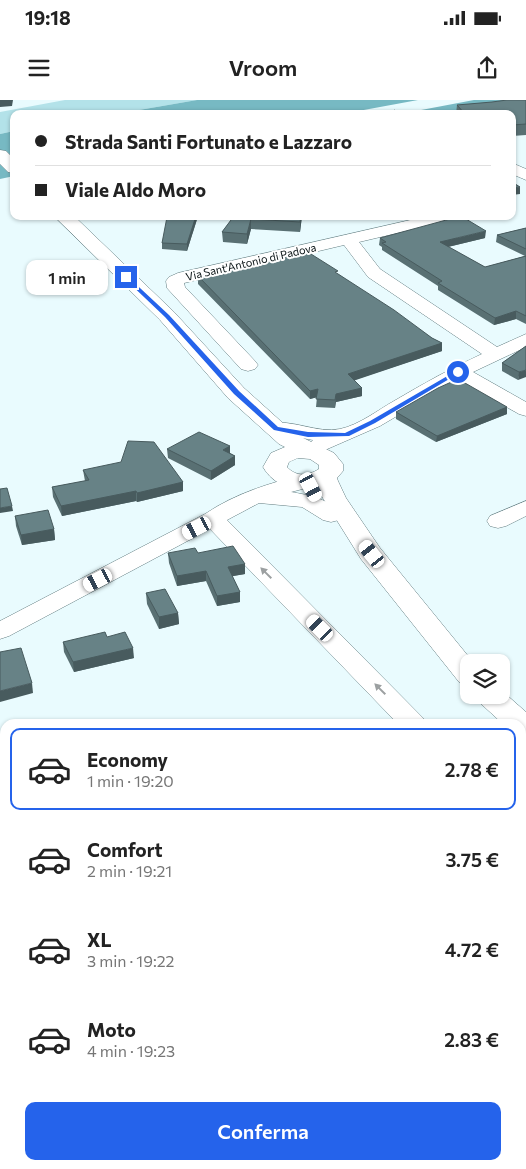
<!DOCTYPE html>
<html lang="it">
<head>
<meta charset="utf-8">
<style>
	:root { --surface:#fff; --page:#f2f2f2; --text:#222; --muted:#767676; --line:#e0e0e0; --accent:#2563eb }
	body { margin:0; font-family:Commissioner,sans-serif; background:var(--page); color:var(--text); height:100vh; display:flex; flex-direction:column; font-size:19px; white-space:nowrap }
	* { box-sizing:border-box; margin:0 }
	p { font-size:16px; color:var(--muted) }
	.icon { flex:none; width:28px; height:28px; fill:none; stroke:currentColor; stroke-width:2; stroke-linecap:round; stroke-linejoin:round }
	.map { position:relative; flex:1; overflow:hidden }
	.side { position:absolute; left:0px; top:619px; width:526px; height:451px; display:flex; flex-direction:column; background:var(--surface); border-radius:15px 15px 0 0; box-shadow:0 1px 4px #0004 }
	.side>* { flex:none }
	.guide { position:absolute; left:10px; top:10px; width:506px; height:110px; border-radius:10px; box-shadow:0 1px 4px #0004; display:grid; align-content:center; height:110px; padding:0 25px; background:var(--surface) }
	.fabs { position:absolute; left:460px; top:554px; display:grid; gap:10px }
	.fabs a { display:grid; place-items:center; width:50px; height:50px; border-radius:10px; background:var(--surface); box-shadow:0 1px 4px #0004; font-size:25px }
	.end { position:absolute; width:22px; height:22px; margin:-11px; border:6px solid #2563eb; background:#fff; box-shadow:0 0 0 2px #fff }
	.from { border-radius:50% }
	.bubble { position:absolute; height:35px; border-radius:10px; background:var(--surface); box-shadow:0 1px 4px #0004; font-size:16px; font-weight:600; line-height:35px; text-align:center }
	.car { position:absolute; width:15px; height:30px; margin:-15px -8px; border-radius:6px; box-shadow:0 0 4px 1px #0007; background:linear-gradient(#fff 24%,#345 0 40%,#fff 0 76%,#345 0 86%,#fff 0) }
	.guide b { display:flex; align-items:center; gap:18px; height:48px; font-size:19px }
	.guide b+b { border-top:1px solid var(--line) }
	.guide i { width:12px; height:12px; background:var(--text) }
	ul { padding:9px 0 0; list-style:none }
	li { display:flex; align-items:center; gap:15px; height:82px; margin:0 10px 8px; padding:0 15px; border:2px solid transparent; border-radius:10px }
	li div { flex:1 }
	li b { display:block; font-size:19px }
	li em { font-style:normal; font-weight:600 }
	li.current { border-color:var(--accent) }
	li>.icon { width:45px; height:45px; stroke-width:1.5 }
	.action { display:flex; gap:10px; margin-top:auto; padding:10px 25px }
	.action a { flex:1; height:58px; border-radius:10px; background:var(--accent); color:#fff; font-size:20px; font-weight:600; line-height:58px; text-align:center }
	.status { display:flex; justify-content:space-between; align-items:center; height:35px; padding:0 25px; background:var(--surface); direction:ltr }
	.status svg { height:14px; fill:currentColor }
	header { display:flex; justify-content:space-between; align-items:center; height:65px; padding:0 25px; background:var(--surface); font-size:22px; font-weight:600 }
	.map>svg:first-child { display:block }
</style>
</head>
<body>
<div class="status"><b>19:18</b><svg viewBox="0 0 49 12"><path d="M0 12V9h3v3zM5 12V6h3v6zM10 12V3h3v9zM15 12V0h3v12zM26 1h20v11H26zM47 4h2v5h-2z"/></svg></div>
<header><svg class="icon" aria-label="menu" viewBox="0 0 24 24"><path d="M4 6h16M4 12h16M4 18h16"/></svg>Vroom<svg class="icon" aria-label="share" viewBox="0 0 24 24"><path d="M12 15V3M7 8l5-5 5 5M5 13v7h14v-7"/></svg></header>
<div class="map">
<svg width="526" height="1069" viewBox="0 0 526 1069">
	<rect width="100%" height="100%" fill="#e9fbfe"/>
	<path fill="#b3e2e9" d="M65 0H197L116 14H14V31L0 34V12Z"/>
	<g fill="#77b9c3">
		<path d="M197 0H418L342 14H116Z"/>
		<path d="M474 0H521L442 14H400Z"/>
		<path d="M14 31V76L0 79V34Z"/>
	</g>
	<g fill="none" stroke-linecap="round" stroke-linejoin="round">
		<g stroke="#627d81" stroke-width="1">
			<g id="minor">
				<path d="M512 63 526 69V80L512 74Z"/>
				<path d="M428 116H459L457 119 359 142 380 169 497 247 526 234V247L473 272 526 302V316L519 314 458 280 380 326 325 350C319 357 314 359 304 357L301 352 313 340 269 332 266 328 269 324C291 318 317 334 340 329 359 325 378 310 394 301 423 284 451 268 482 254L368 177 344 145 184 183 185 187 255 261 258 265 255 269 248 271 241 269 167 188 166 181 169 177 178 173Z"/>
				<path d="M306 374 314 376 317 381 314 386 291 392C308 395 331 399 342 415L339 420 331 422 323 420 302 407 259 403 227 420 423 618 427 624H398L210 429 9 536 0 539V521L205 414C236 393 270 383 306 374Z"/>
				<path d="M526 401V416L506 426 498 428 490 426 487 421 490 416Z"/>
				<path d="M521 765 526 766V797L521 796Z"/>
			</g>
		</g>
		<g stroke="#627d81" stroke-width="1">
			<g id="major">
				<path d="M0 50 6 51 14 59V73L8 72 0 64Z"/>
				<path d="M54 116H74L174 212 244 288 295 334 334 353 343 364V371L337 378 338 381 346 398 380 448 473 562H469V585L459 582 361 459 316 387C294 392 274 386 263 367L271 353 285 347 279 344 228 298 160 220ZM298 358 310 359 319 365V369C308 376 296 377 287 367L289 362Z"/>
				<path d="M501 590 526 612V638L521 637V624H503L479 602 475 595H501Z"/>
			</g>
		</g>
		<use href="#minor" fill="#fff" fill-rule="evenodd"/>
		<use href="#major" fill="#fff" fill-rule="evenodd"/>
	</g>
	<g fill="#597073">
		<path d="M526 0V35L512 36V14H456L457 5Z"/>
		<path d="M170 116H198L187 151 162 149V143Z"/>
		<path d="M234 116H302L300 132 251 129 247 144 223 142 222 132Z"/>
		<path d="M526 128V224L516 219 494 225 438 190V186L382 150V147L379 145 380 138H485L448 147 485 167 525 156 496 142 497 135Z"/>
		<path d="M338 174 432 238 442 243V251L354 280 362 288V296L336 302 335 308 316 307 317 297 310 299 198 184V176Z"/>
		<path d="M526 246 518 280 502 271V263Z"/>
		<path d="M507 307V314L436 342 396 319V312Z"/>
		<path d="M230 346V353L235 356V365L211 380 168 358 167 349Z"/>
		<path d="M83 370 183 382V391L137 402 136 401 62 416 53 397 52 387 85 381Z"/>
		<path d="M15 416 54 429 55 440 22 445 16 426Z"/>
		<path d="M168 453H198L245 464V474L232 476 240 492V502L217 506 206 481 177 486 169 463Z"/>
		<path d="M146 493 178 513 179 524 159 529 147 504Z"/>
		<path d="M107 537 134 558 74 572 64 552 63 542Z"/>
	</g>
	<g fill="#485b5e">
		<path d="M0 0H13L12 6 0 7Z"/>
		<path d="M520 87V94L512 95V88Z"/>
		<path d="M196 116H198L187 151V144Z"/>
		<path d="M301 116H302L300 132V122Z"/>
		<path d="M251 119V129L247 144V134Z"/>
		<path d="M486 131 485 138 439 149 440 142Z"/>
		<path d="M516 211V219L494 225 495 218Z"/>
		<path d="M442 243V251L347 283 348 274Z"/>
		<path d="M526 270V277L518 280 519 272Z"/>
		<path d="M362 288V296L336 302 335 308 336 294Z"/>
		<path d="M318 289V297L310 299V291Z"/>
		<path d="M507 307V314L436 342 437 336Z"/>
		<path d="M230 346V355L223 350Z"/>
		<path d="M235 356V365L211 380V371Z"/>
		<path d="M183 382V391L137 402V393Z"/>
		<path d="M136 391V401L62 416 61 406Z"/>
		<path d="M12 406 13 411 0 413V408Z"/>
		<path d="M54 429 55 440 22 445 21 435Z"/>
		<path d="M245 464V474L228 477V467Z"/>
		<path d="M206 471V481L177 486V476Z"/>
		<path d="M240 492V502L217 506V496Z"/>
		<path d="M178 513 179 524 159 529V517Z"/>
		<path d="M133 548 134 558 74 572 73 562Z"/>
		<path d="M32 583 33 593 0 602V591Z"/>
	</g>
	<g fill="#678286" stroke="#485b5e">
		<path d="M507 0H526V24L512 25V14H465L457 5 492 2Z"/>
		<path d="M394 10 402 14H397Z"/>
		<path d="M432 12V14H405Z"/>
		<path d="M512 82 520 87 512 88Z"/>
		<path d="M170 116H196L187 144 162 143 167 117Z"/>
		<path d="M234 116H301L300 122 251 119 247 134 222 132Z"/>
		<path d="M461 116 486 131 440 142 485 167 526 156V216L516 211 495 218 438 183 442 181 382 143 386 142 380 138Z"/>
		<path d="M526 128V149L497 135Z"/>
		<path d="M303 149 338 171 335 172 394 210 432 238 442 243 348 274 362 288 336 294 335 300 316 299 318 289 310 291 198 176Z"/>
		<path d="M526 246V270L519 272 502 263Z"/>
		<path d="M458 279 507 307 437 336 396 312 438 288Z"/>
		<path d="M199 332 230 346 223 350 235 356 211 371 167 349Z"/>
		<path d="M128 341 154 342 183 382 137 393 136 391 61 406 52 387 89 380 83 370 121 362Z"/>
		<path d="M7 388 12 406 0 408V389Z"/>
		<path d="M48 410 54 429 21 435 15 416Z"/>
		<path d="M233 446 245 464 228 467 240 492 217 496 206 471 177 476 168 453 195 448 198 453Z"/>
		<path d="M165 489 178 513 159 517 146 493Z"/>
		<path d="M105 532 107 537 125 532 133 548 73 562 63 542Z"/>
		<path d="M21 548 32 583 0 591V552Z"/>
	</g>
	<defs><path id="oneway-solid" d="M-6-.8H1V-3.2L6.5 0L1 3.2V.8H-6Z" transform="scale(1.25)"/></defs>
	<g fill="#9ca0a1">
		<use href="#oneway-solid" transform="translate(266 473) rotate(-135)"/>
		<use href="#oneway-solid" transform="translate(380 589) rotate(-135)"/>
	</g>
	<path fill="#2563eb" d="M126 175 169 215 239 291 278 327 308 332 345 333 370 321 456 271 461 272 375 323 349 336 308 337 274 330 234 294 165 217 124 178Z"/>
	<g text-anchor="middle" stroke-width="4" stroke-linejoin="round" paint-order="stroke">
		<g font-size="11" fill="#081214" stroke="#fff">
			<text transform="translate(251 162) rotate(-13)" y="4">Via Sant'Antonio di Padova</text>
		</g>
	</g>
</svg>
<div class="fabs">
<a><svg class="icon" aria-label="layers" viewBox="0 0 24 24"><path d="M12 4l9 5-9 5-9-5zM3 14l9 5 9-5"/></svg></a>
</div>
<i class="end from" style="left:458px;top:272px"></i>
<i class="end" style="left:126px;top:177px"></i>
<div class="bubble" style="left:26px;top:160px;width:82px">1 min</div>
<i class="car" style="left:311px;top:387px;rotate:152deg"></i>
<i class="car" style="left:197px;top:428px;rotate:243deg"></i>
<i class="car" style="left:372px;top:454px;rotate:321deg"></i>
<i class="car" style="left:98px;top:480px;rotate:243deg"></i>
<i class="car" style="left:320px;top:528px;rotate:315deg"></i>
<div class="guide">
<b><i class="from"></i>Strada Santi Fortunato e Lazzaro</b>
<b><i></i>Viale Aldo Moro</b>
</div>
<section class="side">
<ul>
<li class="current"><svg class="icon" aria-label="car" viewBox="0 0 24 24"><path d="M5 17H2v-5l4-1 3-4h7l3 4 3 1v5h-3M9 17h6M6 11h13"/><circle cx="7" cy="17" r="2"/><circle cx="17" cy="17" r="2"/></svg><div><b>Economy</b><p>1 min · 19:20</p></div><em>2.78 €</em></li>
<li><svg class="icon" aria-label="car" viewBox="0 0 24 24"><path d="M5 17H2v-5l4-1 3-4h7l3 4 3 1v5h-3M9 17h6M6 11h13"/><circle cx="7" cy="17" r="2"/><circle cx="17" cy="17" r="2"/></svg><div><b>Comfort</b><p>2 min · 19:21</p></div><em>3.75 €</em></li>
<li><svg class="icon" aria-label="car" viewBox="0 0 24 24"><path d="M5 17H2v-5l4-1 3-4h7l3 4 3 1v5h-3M9 17h6M6 11h13"/><circle cx="7" cy="17" r="2"/><circle cx="17" cy="17" r="2"/></svg><div><b>XL</b><p>3 min · 19:22</p></div><em>4.72 €</em></li>
<li><svg class="icon" aria-label="car" viewBox="0 0 24 24"><path d="M5 17H2v-5l4-1 3-4h7l3 4 3 1v5h-3M9 17h6M6 11h13"/><circle cx="7" cy="17" r="2"/><circle cx="17" cy="17" r="2"/></svg><div><b>Moto</b><p>4 min · 19:23</p></div><em>2.83 €</em></li>
</ul>
<div class="action"><a>Conferma</a></div>
</section>
</div>
</body>
</html>
